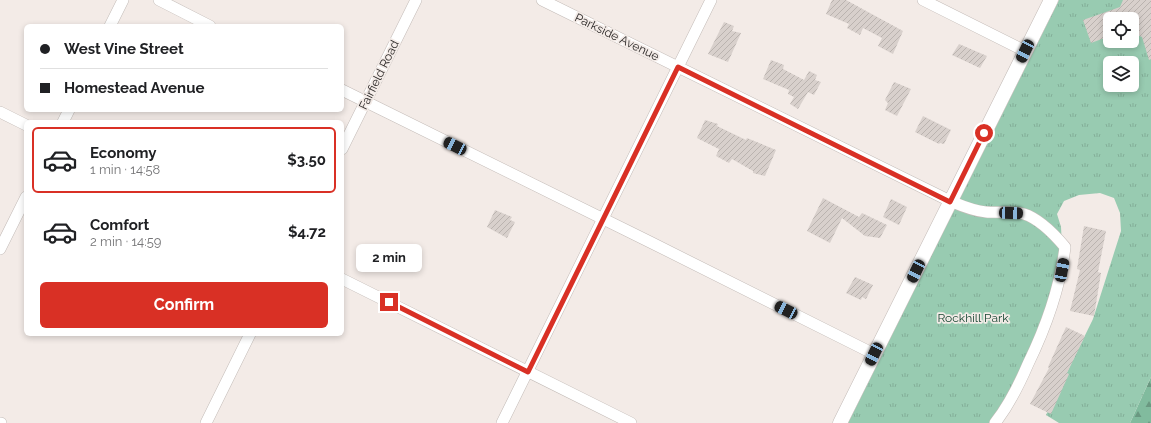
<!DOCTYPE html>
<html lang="en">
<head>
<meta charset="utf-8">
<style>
	:root { --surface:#fff; --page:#f6f6f6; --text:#202124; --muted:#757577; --line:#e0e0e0; --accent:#d93025 }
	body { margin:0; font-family:Raleway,sans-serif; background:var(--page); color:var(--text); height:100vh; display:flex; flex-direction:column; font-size:15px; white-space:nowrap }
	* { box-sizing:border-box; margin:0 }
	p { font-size:13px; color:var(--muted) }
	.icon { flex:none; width:22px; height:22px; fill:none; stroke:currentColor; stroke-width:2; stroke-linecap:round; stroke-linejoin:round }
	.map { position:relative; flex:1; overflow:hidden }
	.panel { position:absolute; left:24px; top:120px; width:320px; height:216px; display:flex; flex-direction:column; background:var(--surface); border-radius:6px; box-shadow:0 2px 6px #0003 }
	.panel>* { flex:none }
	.guide { position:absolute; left:24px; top:24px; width:320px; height:88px; border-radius:6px; box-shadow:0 2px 6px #0003; display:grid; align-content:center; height:88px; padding:0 16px; background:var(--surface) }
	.tools { position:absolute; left:1103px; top:12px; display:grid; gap:8px }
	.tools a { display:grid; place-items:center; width:36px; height:36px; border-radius:6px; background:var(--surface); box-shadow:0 2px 6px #0003; font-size:20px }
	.end { position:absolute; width:18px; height:18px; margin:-9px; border:5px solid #d93025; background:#fff; box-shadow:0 0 0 2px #fff }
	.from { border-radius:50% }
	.bubble { position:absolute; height:28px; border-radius:6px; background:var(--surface); box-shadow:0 2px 6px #0003; font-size:13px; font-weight:700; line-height:28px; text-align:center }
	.car { position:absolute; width:12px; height:24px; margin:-12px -6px; border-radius:5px; box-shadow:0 0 3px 1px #0007; background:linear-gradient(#222 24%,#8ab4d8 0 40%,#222 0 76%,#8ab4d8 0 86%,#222 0) }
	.guide b { display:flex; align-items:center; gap:14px; height:38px; font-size:15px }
	.guide b+b { border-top:1px solid var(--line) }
	.guide i { width:10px; height:10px; background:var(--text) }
	ul { padding:7px 0 0; list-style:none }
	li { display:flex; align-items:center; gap:12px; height:66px; margin:0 8px 6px; padding:0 8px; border:2px solid transparent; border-radius:6px }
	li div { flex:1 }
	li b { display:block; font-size:15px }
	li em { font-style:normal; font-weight:700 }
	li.selected { border-color:var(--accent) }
	li>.icon { width:36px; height:36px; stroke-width:1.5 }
	.action { display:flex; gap:8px; margin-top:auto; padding:8px 16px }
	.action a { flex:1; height:46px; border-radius:6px; background:var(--accent); color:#fff; font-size:16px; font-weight:700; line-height:46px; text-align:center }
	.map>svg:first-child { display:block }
</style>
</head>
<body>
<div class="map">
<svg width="1151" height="423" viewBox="0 0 1151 423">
	<defs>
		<pattern id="forest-firs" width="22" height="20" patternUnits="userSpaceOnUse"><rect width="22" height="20" fill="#81bb9e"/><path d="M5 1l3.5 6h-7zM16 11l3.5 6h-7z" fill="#6a9881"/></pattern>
		<pattern id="park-tufts" width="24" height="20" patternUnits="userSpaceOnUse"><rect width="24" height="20" fill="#98cbb1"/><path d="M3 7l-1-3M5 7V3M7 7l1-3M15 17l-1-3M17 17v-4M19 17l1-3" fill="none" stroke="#83ae98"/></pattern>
		<pattern id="building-hatch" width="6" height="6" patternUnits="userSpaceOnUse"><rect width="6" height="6" fill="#d8d0cc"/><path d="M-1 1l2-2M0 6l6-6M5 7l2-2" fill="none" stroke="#bab3af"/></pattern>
	</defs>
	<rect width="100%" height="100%" fill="#f3ebe7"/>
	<path fill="url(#forest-firs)" d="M1151 377V423H1130Z"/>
	<path fill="url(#park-tufts)" fill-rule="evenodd" d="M1059 0H1151V377L1130 423H1059L1046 415 1093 319 1121 231 1120 213 1114 198 1100 193 1079 195 1064 201 1057 214 1061 227 1062 246 1049 310 1010 391 990 423H848ZM1110 19H1132V41H1110ZM1110 63H1132V85H1110Z"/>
	<g fill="url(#building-hatch)">
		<path d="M832 0H846L903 31 893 54 878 46 882 38 863 28 860 35 847 28 849 24 826 14Z"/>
		<path d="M1123 0H1151V59L1149 60 1142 37 1132 33V19H1110V36L1091 43 1083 20 1120 7Z"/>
		<path d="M724 22 734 26 732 31 741 33 728 62 708 54Z"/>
		<path d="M959 44 987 56 980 68 952 55Z"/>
		<path d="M771 60 784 65 783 69 804 80 809 71 817 75 815 80 821 82 814 95 808 92 798 109 790 104 794 97 788 94 789 90 763 79Z"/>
		<path d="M894 82 911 89 897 116 885 110 888 103 885 100Z"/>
		<path d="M923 116 951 130 944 144 940 143 939 144 915 132Z"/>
		<path d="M705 120 718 124 717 126 746 140 747 138 776 150 765 176 753 173V171L732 159 729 163 716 156 719 149 697 138Z"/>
		<path d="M823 198 859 217 862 213 887 225 880 238 865 236 842 218 830 243 807 231Z"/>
		<path d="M891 199 907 207 899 225 883 217Z"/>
		<path d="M495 210 512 217 510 220 515 222 507 238 487 227Z"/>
		<path d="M1084 226 1106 231 1098 272 1101 273 1094 316 1070 311 1080 270 1077 269Z"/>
		<path d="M855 277 873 285 866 299 862 297 861 300 846 293Z"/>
		<path d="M1066 327 1085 336 1067 373 1069 374 1051 414 1030 404 1049 368 1048 367Z"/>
	</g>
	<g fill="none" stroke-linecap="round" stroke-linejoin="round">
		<g stroke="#c3bbb7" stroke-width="12">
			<g id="minor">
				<path d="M159 0 210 26"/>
				<path d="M542 0 950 201C962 206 973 211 986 212 997 213 1013 211 1024 214 1040 219 1054 234 1065 247 1060 289 1046 327 1028 364 1019 385 1009 405 995 423"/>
				<path d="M923 0 1025 51"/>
				<path d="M110 26 123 0"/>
				<path d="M342 90 650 242 874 354"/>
				<path d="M0 112 26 125"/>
				<path d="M63 122 69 110"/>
				<path d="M342 149 416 0"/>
				<path d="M0 249 26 197"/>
				<path d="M342 279 631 423"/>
				<path d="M0 423H1"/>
				<path d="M206 423 250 334"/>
				<path d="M502 423 711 0"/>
			</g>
		</g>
		<g stroke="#c3bbb7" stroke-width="15">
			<path id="tertiary" d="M840 423 1051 0"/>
		</g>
		<use href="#minor" stroke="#fff" stroke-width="11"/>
		<use href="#tertiary" stroke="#fff" stroke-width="14"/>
	</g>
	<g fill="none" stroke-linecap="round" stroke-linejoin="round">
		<path stroke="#d93025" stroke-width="5" d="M389 302 528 372 678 67 950 202 984 133"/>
	</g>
	<g text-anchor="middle" stroke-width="3.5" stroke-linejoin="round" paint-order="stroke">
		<g font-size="12" fill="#2a2726" stroke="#f3ebe7">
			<text transform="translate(617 37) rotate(26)" y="4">Parkside Avenue</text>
			<text transform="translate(379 75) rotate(-64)" y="4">Fairfield Road</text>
		</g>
		<g font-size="12" fill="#164531" stroke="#f3ebe7">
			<text x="973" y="322">Rockhill Park</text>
		</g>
	</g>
</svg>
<div class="tools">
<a><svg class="icon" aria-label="locate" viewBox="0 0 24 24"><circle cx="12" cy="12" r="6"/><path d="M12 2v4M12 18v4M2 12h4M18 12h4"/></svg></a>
<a><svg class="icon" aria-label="layers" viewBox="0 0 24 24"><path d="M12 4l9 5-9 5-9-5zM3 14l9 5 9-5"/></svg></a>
</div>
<i class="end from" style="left:984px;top:133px"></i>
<i class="end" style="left:389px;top:302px"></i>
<div class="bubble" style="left:356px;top:244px;width:66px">2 min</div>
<i class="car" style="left:1025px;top:51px;rotate:206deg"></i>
<i class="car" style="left:455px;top:146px;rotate:296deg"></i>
<i class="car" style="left:1011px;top:213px;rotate:92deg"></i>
<i class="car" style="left:1062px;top:270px;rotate:11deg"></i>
<i class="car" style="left:916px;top:271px;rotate:206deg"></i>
<i class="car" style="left:786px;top:310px;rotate:297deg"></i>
<i class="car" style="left:874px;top:354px;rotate:206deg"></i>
<div class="guide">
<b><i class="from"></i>West Vine Street</b>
<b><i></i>Homestead Avenue</b>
</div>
<section class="panel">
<ul>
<li class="selected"><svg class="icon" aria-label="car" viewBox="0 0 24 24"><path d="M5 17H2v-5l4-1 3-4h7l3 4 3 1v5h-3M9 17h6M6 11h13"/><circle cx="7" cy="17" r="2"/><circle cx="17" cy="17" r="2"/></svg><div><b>Economy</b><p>1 min · 14:58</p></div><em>$3.50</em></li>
<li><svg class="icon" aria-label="car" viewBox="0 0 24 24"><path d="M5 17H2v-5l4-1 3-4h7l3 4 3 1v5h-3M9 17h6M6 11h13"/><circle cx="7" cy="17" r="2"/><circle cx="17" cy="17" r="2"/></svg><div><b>Comfort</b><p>2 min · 14:59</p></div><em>$4.72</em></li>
</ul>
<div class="action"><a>Confirm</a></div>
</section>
</div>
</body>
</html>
